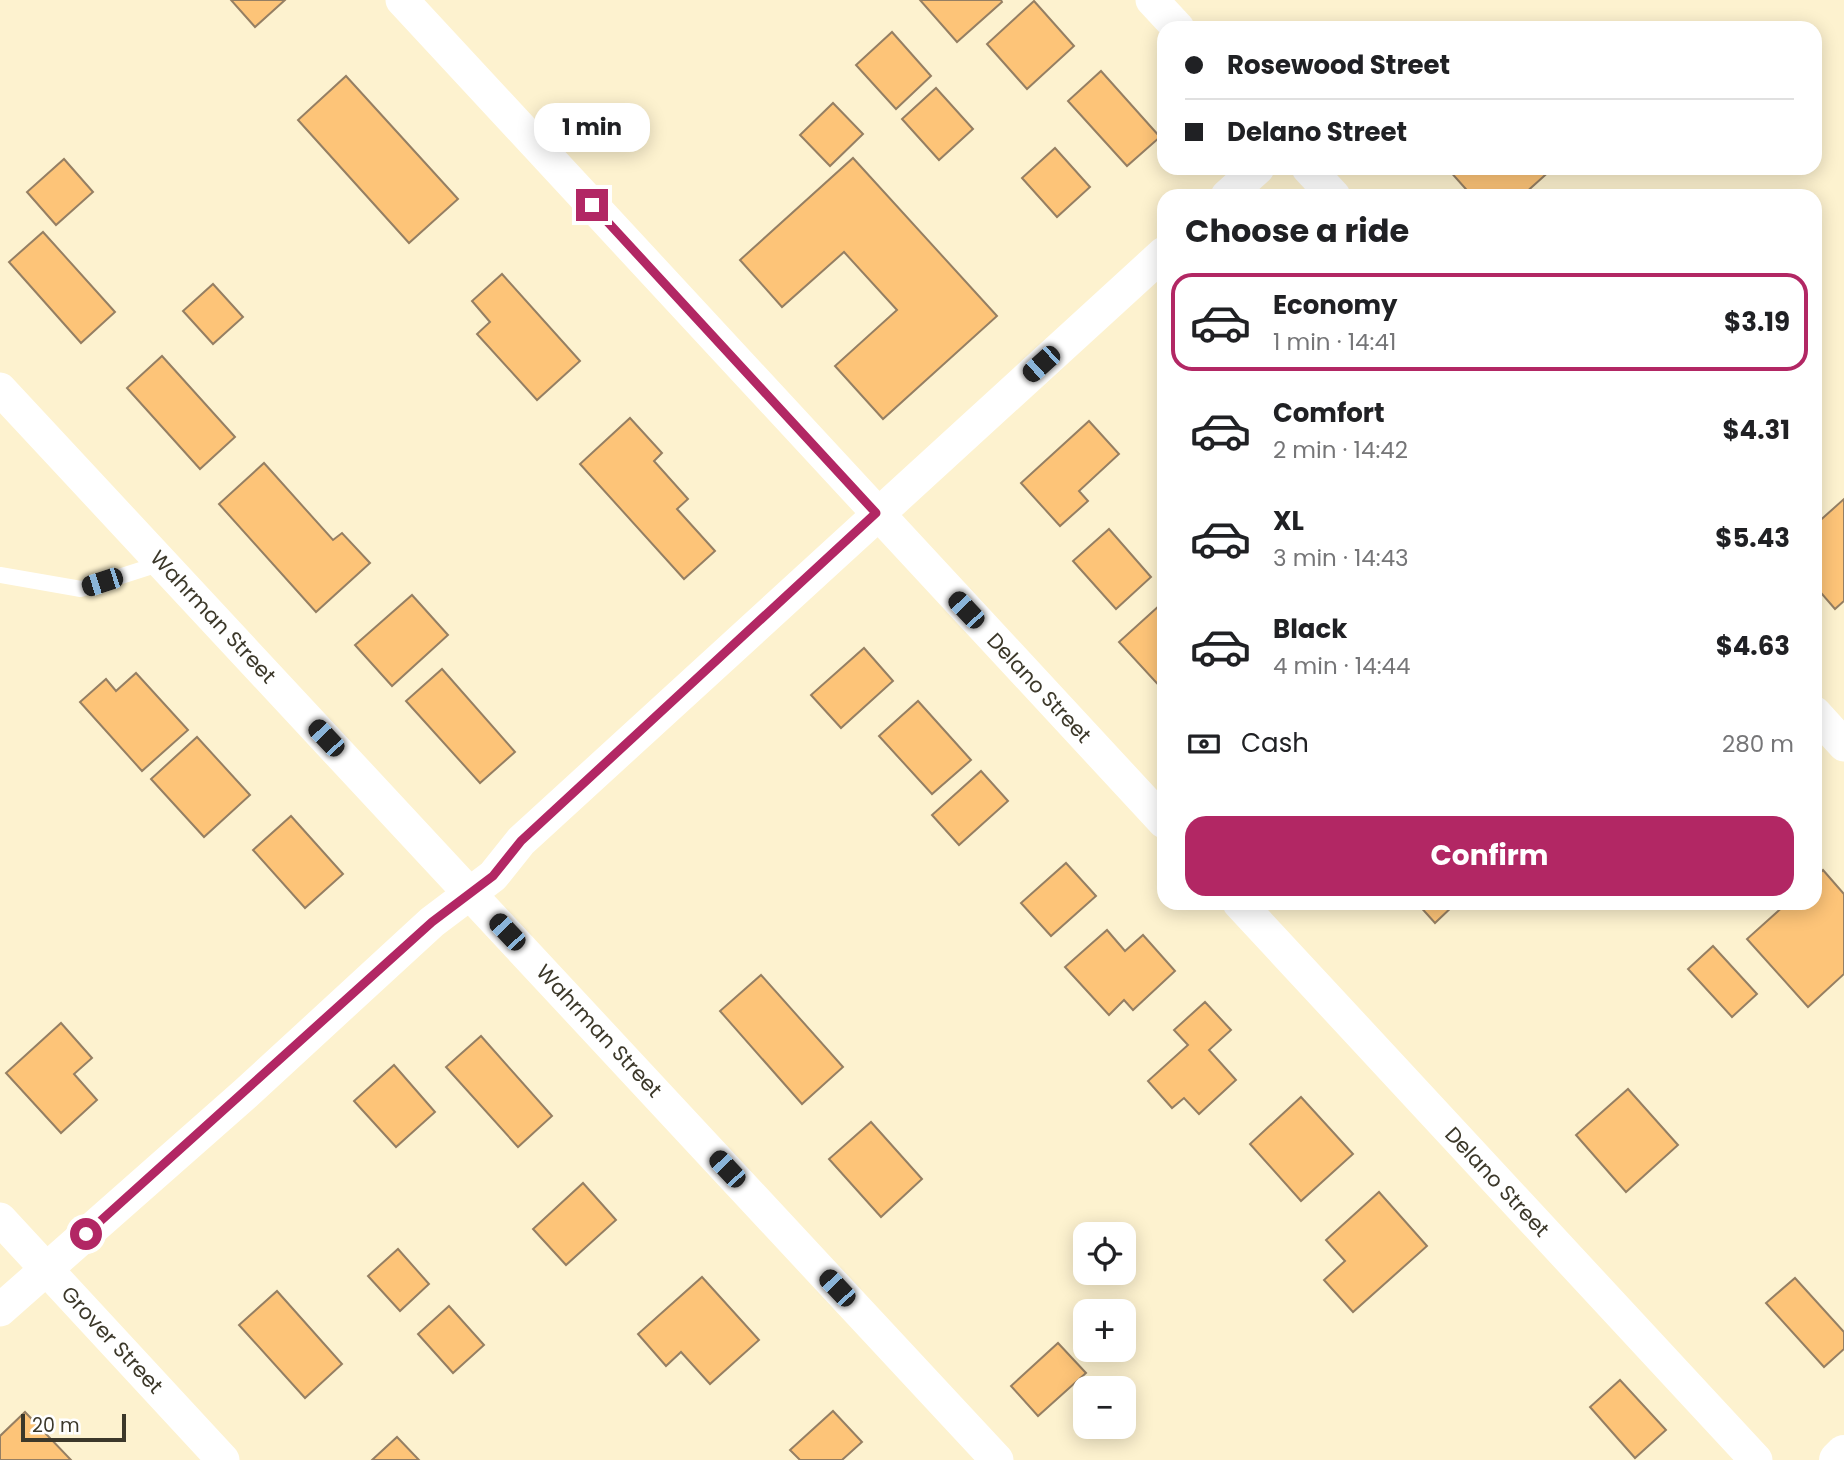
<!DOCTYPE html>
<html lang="en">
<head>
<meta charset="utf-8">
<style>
	:root { --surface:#fff; --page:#f6f6f6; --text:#202124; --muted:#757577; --line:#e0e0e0; --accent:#b22764 }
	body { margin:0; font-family:Poppins,sans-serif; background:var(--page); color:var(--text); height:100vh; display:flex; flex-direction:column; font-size:26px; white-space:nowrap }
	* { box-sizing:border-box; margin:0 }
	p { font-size:23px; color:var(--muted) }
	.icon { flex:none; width:38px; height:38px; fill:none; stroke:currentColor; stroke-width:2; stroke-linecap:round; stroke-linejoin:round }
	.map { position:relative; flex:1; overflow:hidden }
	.sheet { position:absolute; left:1157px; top:189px; width:665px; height:721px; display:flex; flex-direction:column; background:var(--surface); border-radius:21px; box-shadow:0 4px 18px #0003 }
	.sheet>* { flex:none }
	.top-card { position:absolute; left:1157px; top:21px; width:665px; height:154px; border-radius:21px; box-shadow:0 4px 18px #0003; display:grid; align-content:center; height:154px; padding:0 28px; background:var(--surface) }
	.tools { position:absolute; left:1073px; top:1222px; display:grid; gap:14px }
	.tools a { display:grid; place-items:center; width:63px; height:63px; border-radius:14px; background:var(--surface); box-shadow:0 4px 18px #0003; font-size:35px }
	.scale { position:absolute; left:21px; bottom:18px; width:105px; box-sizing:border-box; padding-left:7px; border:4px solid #3c382a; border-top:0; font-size:19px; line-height:24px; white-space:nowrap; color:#3c382a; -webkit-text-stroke:5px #fff; paint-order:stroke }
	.end { position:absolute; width:32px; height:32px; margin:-16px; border:9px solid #b22764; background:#fff; box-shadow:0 0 0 4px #fff }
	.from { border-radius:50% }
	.bubble { position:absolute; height:49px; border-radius:21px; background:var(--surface); box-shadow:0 4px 18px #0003; font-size:23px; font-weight:700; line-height:49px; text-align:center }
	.car { position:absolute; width:21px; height:42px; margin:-21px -10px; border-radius:9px; box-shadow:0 0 5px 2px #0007; background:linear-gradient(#222 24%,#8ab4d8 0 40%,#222 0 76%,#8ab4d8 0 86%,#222 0) }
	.top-card b { display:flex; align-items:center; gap:24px; height:66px; font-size:26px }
	.top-card b+b { border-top:2px solid var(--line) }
	.top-card i { width:18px; height:18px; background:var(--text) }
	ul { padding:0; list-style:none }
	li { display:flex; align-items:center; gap:21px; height:98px; margin:0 14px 10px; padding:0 14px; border:4px solid transparent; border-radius:21px }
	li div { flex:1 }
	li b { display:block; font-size:26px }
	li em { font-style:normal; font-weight:700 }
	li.on { border-color:var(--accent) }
	li>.icon { width:63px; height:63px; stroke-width:1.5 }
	h2 { padding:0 28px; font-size:32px; line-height:84px }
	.pay { display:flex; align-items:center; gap:18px; height:77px; padding:0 28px; font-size:26px }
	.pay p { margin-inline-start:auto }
	.primary-button { display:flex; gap:14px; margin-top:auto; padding:14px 28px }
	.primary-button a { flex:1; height:80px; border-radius:21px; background:var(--accent); color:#fff; font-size:28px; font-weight:700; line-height:80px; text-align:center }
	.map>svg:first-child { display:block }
</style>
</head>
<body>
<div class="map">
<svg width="1844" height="1460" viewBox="0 0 1844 1460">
	<rect width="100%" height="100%" fill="#fdf2cf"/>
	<g fill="#fdc478" stroke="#957f63" stroke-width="2">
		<path d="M231 0H285L255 27Z"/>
		<path d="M920 0H1001L1002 2 957 42Z"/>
		<path d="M1034 1 1074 46 1027 89 987 44Z"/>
		<path d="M892 32 931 76 896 109 856 65Z"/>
		<path d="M1101 71 1160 137 1127 166 1068 101Z"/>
		<path d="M346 76 458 199 409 243 298 120Z"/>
		<path d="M936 88 973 129 939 160 902 119Z"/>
		<path d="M833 103 863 134 830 166 800 135Z"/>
		<path d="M1055 148 1090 187 1057 217 1022 178Z"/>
		<path d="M853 158 997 316 883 419 835 366 897 310 844 252 782 307 740 260Z"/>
		<path d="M64 159 93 192 56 225 27 192Z"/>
		<path d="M1553 168 1522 196H1472L1448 169Z"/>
		<path d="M43 232 115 312 81 343 9 262Z"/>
		<path d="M502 274 580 361 537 400 477 334 490 322 472 301Z"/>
		<path d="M213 284 243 317 213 344 183 311Z"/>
		<path d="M162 356 235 437 200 469 127 388Z"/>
		<path d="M630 418 662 453 654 461 688 499 677 509 715 551 684 579 580 464Z"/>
		<path d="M1089 421 1119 454 1079 491 1088 501 1060 526 1021 483Z"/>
		<path d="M264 463 333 540 342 533 370 563 316 612 219 504Z"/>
		<path d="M1844 499V601L1835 609 1815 586V525Z"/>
		<path d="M1109 529 1151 577 1116 609 1073 561Z"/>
		<path d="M412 595 448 635 392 686 355 645Z"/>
		<path d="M1160 605 1164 610V691L1119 642Z"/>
		<path d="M864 648 893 681 841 728 811 695Z"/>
		<path d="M442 669 515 752 480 783 406 701Z"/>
		<path d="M136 673 188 730 142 771 80 702 106 679 116 691Z"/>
		<path d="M918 701 971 760 932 794 879 736Z"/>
		<path d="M197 737 250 795 204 837 151 779Z"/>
		<path d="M981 771 1008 801 959 845 932 815Z"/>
		<path d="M291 816 343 874 305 908 253 850Z"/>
		<path d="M1066 863 1096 896 1051 936 1021 903Z"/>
		<path d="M1823 870 1844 894V974L1808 1007 1747 939 1787 903H1815V878Z"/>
		<path d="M1417 903H1456L1435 923Z"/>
		<path d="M1107 930 1125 951 1143 935 1175 971 1133 1010 1124 1000 1109 1015 1065 967Z"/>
		<path d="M1713 946 1757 994 1732 1017 1688 969Z"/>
		<path d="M761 975 843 1067 802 1104 720 1011Z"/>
		<path d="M1205 1002 1231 1030 1209 1050 1236 1080 1199 1114 1184 1098 1172 1108 1148 1081 1188 1045 1174 1030Z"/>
		<path d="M61 1023 92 1058 74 1074 97 1100 61 1133 6 1073Z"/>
		<path d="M481 1036 552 1116 518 1147 446 1067Z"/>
		<path d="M394 1065 435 1112 396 1147 354 1101Z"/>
		<path d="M1628 1089 1678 1145 1626 1192 1576 1135Z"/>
		<path d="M1301 1097 1353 1154 1301 1201 1250 1144Z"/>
		<path d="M871 1122 922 1179 881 1217 829 1159Z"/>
		<path d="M583 1183 616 1220 566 1265 533 1229Z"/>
		<path d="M1379 1192 1427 1246 1353 1312 1324 1280 1345 1261 1326 1240Z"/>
		<path d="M398 1249 429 1284 400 1311 368 1276Z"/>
		<path d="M702 1277 759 1340 710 1384 681 1352 666 1366 638 1334Z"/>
		<path d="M1795 1278 1844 1332V1349L1824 1367 1766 1303Z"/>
		<path d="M277 1291 342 1364 305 1398 239 1325Z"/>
		<path d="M449 1306 484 1345 453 1373 418 1334Z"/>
		<path d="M1058 1343 1086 1373 1038 1416 1011 1386Z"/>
		<path d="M1620 1380 1666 1430 1635 1458 1590 1407Z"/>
		<path d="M833 1411 862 1442 842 1460H800L790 1450Z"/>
		<path d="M25 1412 71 1460H0V1436Z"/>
		<path d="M397 1437 419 1460H372Z"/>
	</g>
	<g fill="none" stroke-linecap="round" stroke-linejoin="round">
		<path stroke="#fff" stroke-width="16" d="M0 575 81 589 162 563"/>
		<g stroke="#fff" stroke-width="33">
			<path d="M402 0 1164 822"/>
			<path d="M1152 0 1178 28"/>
			<path d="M1308 168 1334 196"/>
			<path d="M1227 196 1258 168"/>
			<path d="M0 389 997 1460"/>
			<path d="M1815 713 1844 745"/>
			<path d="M1239 903 1756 1460"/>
			<path d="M0 1219 223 1460"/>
			<path d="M0 1310 245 1094 432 922 493 876 521 841 1164 253"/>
		</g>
		<path stroke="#fff" stroke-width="38" d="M1838 1460 1844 1454"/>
	</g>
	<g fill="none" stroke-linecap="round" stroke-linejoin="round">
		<path stroke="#b22764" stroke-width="9" d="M86 1234 432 922 493 876 521 841 876 513 592 205"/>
	</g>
	<g text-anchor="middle" stroke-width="5" stroke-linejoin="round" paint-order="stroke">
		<g font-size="21" fill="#3c382a" stroke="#fff">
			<text transform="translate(213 617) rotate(47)" y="7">Wahrman Street</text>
			<text transform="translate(1039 688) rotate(47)" y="7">Delano Street</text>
			<text transform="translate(599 1031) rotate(47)" y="7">Wahrman Street</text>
			<text transform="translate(1497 1182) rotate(47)" y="7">Delano Street</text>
			<text transform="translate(112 1340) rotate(47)" y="7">Grover Street</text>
		</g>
	</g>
</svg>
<div class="tools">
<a><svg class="icon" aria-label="locate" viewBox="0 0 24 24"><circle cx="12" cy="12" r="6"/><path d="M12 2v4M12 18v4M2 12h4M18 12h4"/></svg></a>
<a>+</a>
<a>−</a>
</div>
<div class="scale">20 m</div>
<i class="end from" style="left:86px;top:1234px"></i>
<i class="end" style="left:592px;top:205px"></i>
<div class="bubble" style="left:534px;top:103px;width:116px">1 min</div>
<i class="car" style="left:1041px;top:364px;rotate:228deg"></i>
<i class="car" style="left:102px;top:582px;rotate:252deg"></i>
<i class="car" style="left:966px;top:610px;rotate:317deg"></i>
<i class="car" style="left:326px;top:738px;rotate:317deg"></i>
<i class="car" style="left:507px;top:932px;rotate:317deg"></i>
<i class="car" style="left:727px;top:1169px;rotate:317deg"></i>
<i class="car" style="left:837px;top:1288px;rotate:317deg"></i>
<div class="top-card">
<b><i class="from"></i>Rosewood Street</b>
<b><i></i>Delano Street</b>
</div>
<section class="sheet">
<h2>Choose a ride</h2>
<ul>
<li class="on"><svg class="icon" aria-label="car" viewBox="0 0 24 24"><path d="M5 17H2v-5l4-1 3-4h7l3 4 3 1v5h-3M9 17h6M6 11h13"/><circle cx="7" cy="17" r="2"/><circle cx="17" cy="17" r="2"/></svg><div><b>Economy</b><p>1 min · 14:41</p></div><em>$3.19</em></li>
<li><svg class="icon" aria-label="car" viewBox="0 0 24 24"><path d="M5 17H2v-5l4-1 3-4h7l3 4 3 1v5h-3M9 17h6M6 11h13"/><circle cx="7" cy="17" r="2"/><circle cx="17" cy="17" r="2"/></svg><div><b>Comfort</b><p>2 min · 14:42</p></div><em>$4.31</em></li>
<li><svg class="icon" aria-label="car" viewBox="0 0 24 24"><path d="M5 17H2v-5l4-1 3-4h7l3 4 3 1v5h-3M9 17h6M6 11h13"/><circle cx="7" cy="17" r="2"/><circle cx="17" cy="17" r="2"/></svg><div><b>XL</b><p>3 min · 14:43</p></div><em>$5.43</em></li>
<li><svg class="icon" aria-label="car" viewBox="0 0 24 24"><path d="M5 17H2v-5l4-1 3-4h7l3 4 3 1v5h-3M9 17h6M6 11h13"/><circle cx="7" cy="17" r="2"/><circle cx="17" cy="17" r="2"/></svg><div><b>Black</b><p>4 min · 14:44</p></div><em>$4.63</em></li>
</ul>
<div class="pay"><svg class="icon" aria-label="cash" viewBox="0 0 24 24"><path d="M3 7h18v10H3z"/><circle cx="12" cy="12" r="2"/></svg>Cash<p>280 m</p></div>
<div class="primary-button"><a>Confirm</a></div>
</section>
</div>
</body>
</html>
